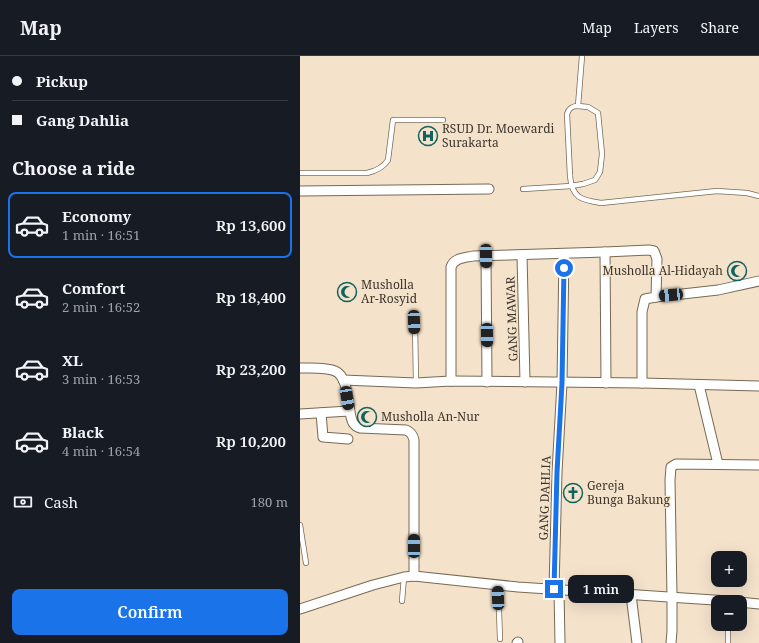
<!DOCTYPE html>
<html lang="en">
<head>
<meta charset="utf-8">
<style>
	:root { --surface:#171b24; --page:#242831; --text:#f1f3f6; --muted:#9ea1a6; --line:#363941; --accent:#1a73e8 }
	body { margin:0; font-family:"Noto Serif",serif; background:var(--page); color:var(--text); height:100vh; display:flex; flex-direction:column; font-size:15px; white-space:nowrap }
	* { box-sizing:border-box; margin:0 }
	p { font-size:13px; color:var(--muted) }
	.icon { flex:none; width:22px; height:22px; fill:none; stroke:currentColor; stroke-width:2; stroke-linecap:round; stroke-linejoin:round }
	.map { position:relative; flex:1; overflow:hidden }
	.panel { display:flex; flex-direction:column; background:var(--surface); width:300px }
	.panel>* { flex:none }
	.banner { display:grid; align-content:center; height:88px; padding:0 12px; background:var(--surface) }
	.controls { position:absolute; left:411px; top:495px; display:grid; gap:8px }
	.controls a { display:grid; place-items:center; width:36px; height:36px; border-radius:8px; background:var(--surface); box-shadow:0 4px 16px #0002; font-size:20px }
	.end { position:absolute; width:18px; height:18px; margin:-9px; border:5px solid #1a73e8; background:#fff; box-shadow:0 0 0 2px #fff }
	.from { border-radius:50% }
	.bubble { position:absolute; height:28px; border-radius:8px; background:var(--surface); box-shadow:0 4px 16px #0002; font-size:13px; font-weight:600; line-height:28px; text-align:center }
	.car { position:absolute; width:12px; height:24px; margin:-12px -6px; border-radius:5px; box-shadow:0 0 3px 1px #0007; background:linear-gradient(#222 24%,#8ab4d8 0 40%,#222 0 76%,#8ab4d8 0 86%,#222 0) }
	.banner b { display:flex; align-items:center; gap:14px; height:38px; font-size:15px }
	.banner b+b { border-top:1px solid var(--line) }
	.banner i { width:10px; height:10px; background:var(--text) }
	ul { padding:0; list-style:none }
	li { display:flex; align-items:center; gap:12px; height:66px; margin:0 8px 6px; padding:0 4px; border:2px solid transparent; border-radius:8px }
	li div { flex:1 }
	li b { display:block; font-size:15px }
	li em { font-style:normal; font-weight:600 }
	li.active { border-color:var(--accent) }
	li>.icon { width:36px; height:36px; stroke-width:1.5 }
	h2 { padding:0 12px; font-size:18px; line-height:48px }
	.pay { display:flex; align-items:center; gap:10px; height:44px; padding:0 12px; font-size:15px }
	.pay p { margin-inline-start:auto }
	.primary-button { display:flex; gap:8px; margin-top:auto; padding:8px 12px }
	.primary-button a { flex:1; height:46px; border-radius:8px; background:var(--accent); color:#fff; font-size:16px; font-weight:600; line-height:46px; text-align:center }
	header { display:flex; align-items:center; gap:24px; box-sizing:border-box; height:56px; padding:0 20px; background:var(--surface); border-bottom:1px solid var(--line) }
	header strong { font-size:19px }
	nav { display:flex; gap:22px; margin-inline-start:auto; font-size:14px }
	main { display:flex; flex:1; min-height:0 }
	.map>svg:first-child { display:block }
</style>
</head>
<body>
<header>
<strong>Map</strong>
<nav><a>Map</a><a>Layers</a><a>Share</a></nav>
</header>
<main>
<section class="panel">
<div class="banner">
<b><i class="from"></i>Pickup</b>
<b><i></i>Gang Dahlia</b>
</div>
<h2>Choose a ride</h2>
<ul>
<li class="active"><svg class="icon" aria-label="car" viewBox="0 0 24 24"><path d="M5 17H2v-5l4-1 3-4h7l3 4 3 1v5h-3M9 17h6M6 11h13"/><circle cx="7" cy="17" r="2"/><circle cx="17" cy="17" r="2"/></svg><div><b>Economy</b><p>1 min · 16:51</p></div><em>Rp 13,600</em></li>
<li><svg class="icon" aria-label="car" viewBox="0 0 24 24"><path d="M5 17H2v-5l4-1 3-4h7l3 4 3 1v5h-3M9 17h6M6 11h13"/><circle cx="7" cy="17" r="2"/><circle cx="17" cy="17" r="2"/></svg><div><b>Comfort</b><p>2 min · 16:52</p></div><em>Rp 18,400</em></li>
<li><svg class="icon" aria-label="car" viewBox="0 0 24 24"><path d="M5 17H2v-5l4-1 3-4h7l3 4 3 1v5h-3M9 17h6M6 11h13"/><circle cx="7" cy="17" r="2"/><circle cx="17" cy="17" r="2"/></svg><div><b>XL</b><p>3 min · 16:53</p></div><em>Rp 23,200</em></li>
<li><svg class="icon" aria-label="car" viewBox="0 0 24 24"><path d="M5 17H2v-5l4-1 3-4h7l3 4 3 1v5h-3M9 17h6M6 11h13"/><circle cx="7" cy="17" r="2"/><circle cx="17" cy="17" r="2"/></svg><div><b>Black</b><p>4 min · 16:54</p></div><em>Rp 10,200</em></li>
</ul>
<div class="pay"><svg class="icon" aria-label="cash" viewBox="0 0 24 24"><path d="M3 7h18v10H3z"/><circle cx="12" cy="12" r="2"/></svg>Cash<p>180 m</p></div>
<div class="primary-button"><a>Confirm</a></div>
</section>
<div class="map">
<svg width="459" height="587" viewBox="0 0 459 587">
	<rect width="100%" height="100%" fill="#f4e2cb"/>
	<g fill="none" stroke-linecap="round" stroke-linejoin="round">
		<g stroke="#786954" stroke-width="6">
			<g id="lane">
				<path d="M282 0 278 50C272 50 269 52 267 58L270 120C272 142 281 144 301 147L417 135 447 137 459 140"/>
				<path d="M0 117H67C76 115 83 112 88 104L93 64H143"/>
				<path d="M223 133 271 130 283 128 295 124 300 116 302 98 298 57 288 51 278 50"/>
				<path d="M115 266 116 327"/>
				<path d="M0 469 6 507"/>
				<path d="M198 528 200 583"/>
				<path d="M102 545 104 521"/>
				<path d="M428 587V568"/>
			</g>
		</g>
		<g stroke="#786954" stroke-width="11">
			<g id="street">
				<path d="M0 135 189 133"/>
				<path d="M305 196 306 327"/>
				<path d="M222 199 225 326"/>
				<path d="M186 200 187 326"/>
				<path d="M356 241 418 234 459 225"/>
				<path d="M0 312C9 312 27 311 35 315 48 320 48 348 51 361 52 364 52 367 55 369 56 371 58 371 60 372L106 374C111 376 113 379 114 384V520"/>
				<path d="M43 324 116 327 151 325 342 327 459 330"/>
				<path d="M151 325V211C154 202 164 202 173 200L305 196 349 194 354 195 357 203 356 241 345 243 342 256V327"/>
				<path d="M399 329 418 408"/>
				<path d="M21 357 23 381 48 383"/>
				<path d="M0 358 49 355"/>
				<path d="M254 533 257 416 262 327 264 198"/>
				<path d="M259 534 260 587"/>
				<path d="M331 539 337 587"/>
				<path d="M0 553 73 529 104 521 114 520 218 531 429 545 459 548"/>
				<path d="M217 587 218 586"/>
				<path d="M371 587 372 575V541L370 424 371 411 376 408 459 409"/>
			</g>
		</g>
		<use href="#lane" stroke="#fff" stroke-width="4.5"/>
		<use href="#street" stroke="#fff" stroke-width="9"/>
	</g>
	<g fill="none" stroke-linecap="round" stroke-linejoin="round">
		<path stroke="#1a73e8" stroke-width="5" d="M254 533 257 416 262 327 264 212"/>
	</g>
	<defs>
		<g id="hospital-ring" transform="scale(1)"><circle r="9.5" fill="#f4e2cb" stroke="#126260" stroke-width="1.5"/><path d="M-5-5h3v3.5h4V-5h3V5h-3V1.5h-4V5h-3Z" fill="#126260"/></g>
		<g id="mosque-ring" transform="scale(1)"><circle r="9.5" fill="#f4e2cb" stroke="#126260" stroke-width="1.5"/><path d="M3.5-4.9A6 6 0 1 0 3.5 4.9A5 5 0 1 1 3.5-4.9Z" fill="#126260"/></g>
		<g id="church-ring" transform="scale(1)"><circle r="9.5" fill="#f4e2cb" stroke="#126260" stroke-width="1.5"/><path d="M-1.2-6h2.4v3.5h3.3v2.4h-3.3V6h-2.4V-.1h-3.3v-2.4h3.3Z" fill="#126260"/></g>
	</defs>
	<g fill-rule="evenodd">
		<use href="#hospital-ring" x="128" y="80"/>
		<use href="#mosque-ring" x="437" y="215"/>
		<use href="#mosque-ring" x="47" y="236"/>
		<use href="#mosque-ring" x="67" y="361"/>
		<use href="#church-ring" x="273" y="437"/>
	</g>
	<g text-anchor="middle" stroke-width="3" stroke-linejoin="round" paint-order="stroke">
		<g font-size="12" fill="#3c352c" stroke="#f4e2cb" text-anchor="start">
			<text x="142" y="77">RSUD Dr. Moewardi<tspan x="142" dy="14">Surakarta</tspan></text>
			<text x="423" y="219" text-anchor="end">Musholla Al-Hidayah</text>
			<text x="61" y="233">Musholla<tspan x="61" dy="14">Ar-Rosyid</tspan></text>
			<text x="81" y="365">Musholla An-Nur</text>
			<text x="287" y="434">Gereja<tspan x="287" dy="14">Bunga Bakung</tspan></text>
		</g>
		<g font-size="12" fill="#3c352c" stroke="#f4e2cb">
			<text transform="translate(212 263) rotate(-92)" y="4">GANG MAWAR</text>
			<text transform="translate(245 442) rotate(-88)" y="4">GANG DAHLIA</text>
		</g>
	</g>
</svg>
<div class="controls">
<a>+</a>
<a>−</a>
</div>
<i class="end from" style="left:264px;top:212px"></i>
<i class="end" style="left:254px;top:533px"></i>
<div class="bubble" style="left:268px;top:519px;width:66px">1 min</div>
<i class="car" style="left:186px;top:200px;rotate:179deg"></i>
<i class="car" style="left:371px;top:239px;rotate:264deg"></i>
<i class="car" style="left:114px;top:266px;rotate:178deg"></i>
<i class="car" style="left:187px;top:279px;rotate:179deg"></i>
<i class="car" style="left:47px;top:342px;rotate:170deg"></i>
<i class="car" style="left:114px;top:490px;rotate:0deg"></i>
<i class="car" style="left:198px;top:542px;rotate:358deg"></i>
</div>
</main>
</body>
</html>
